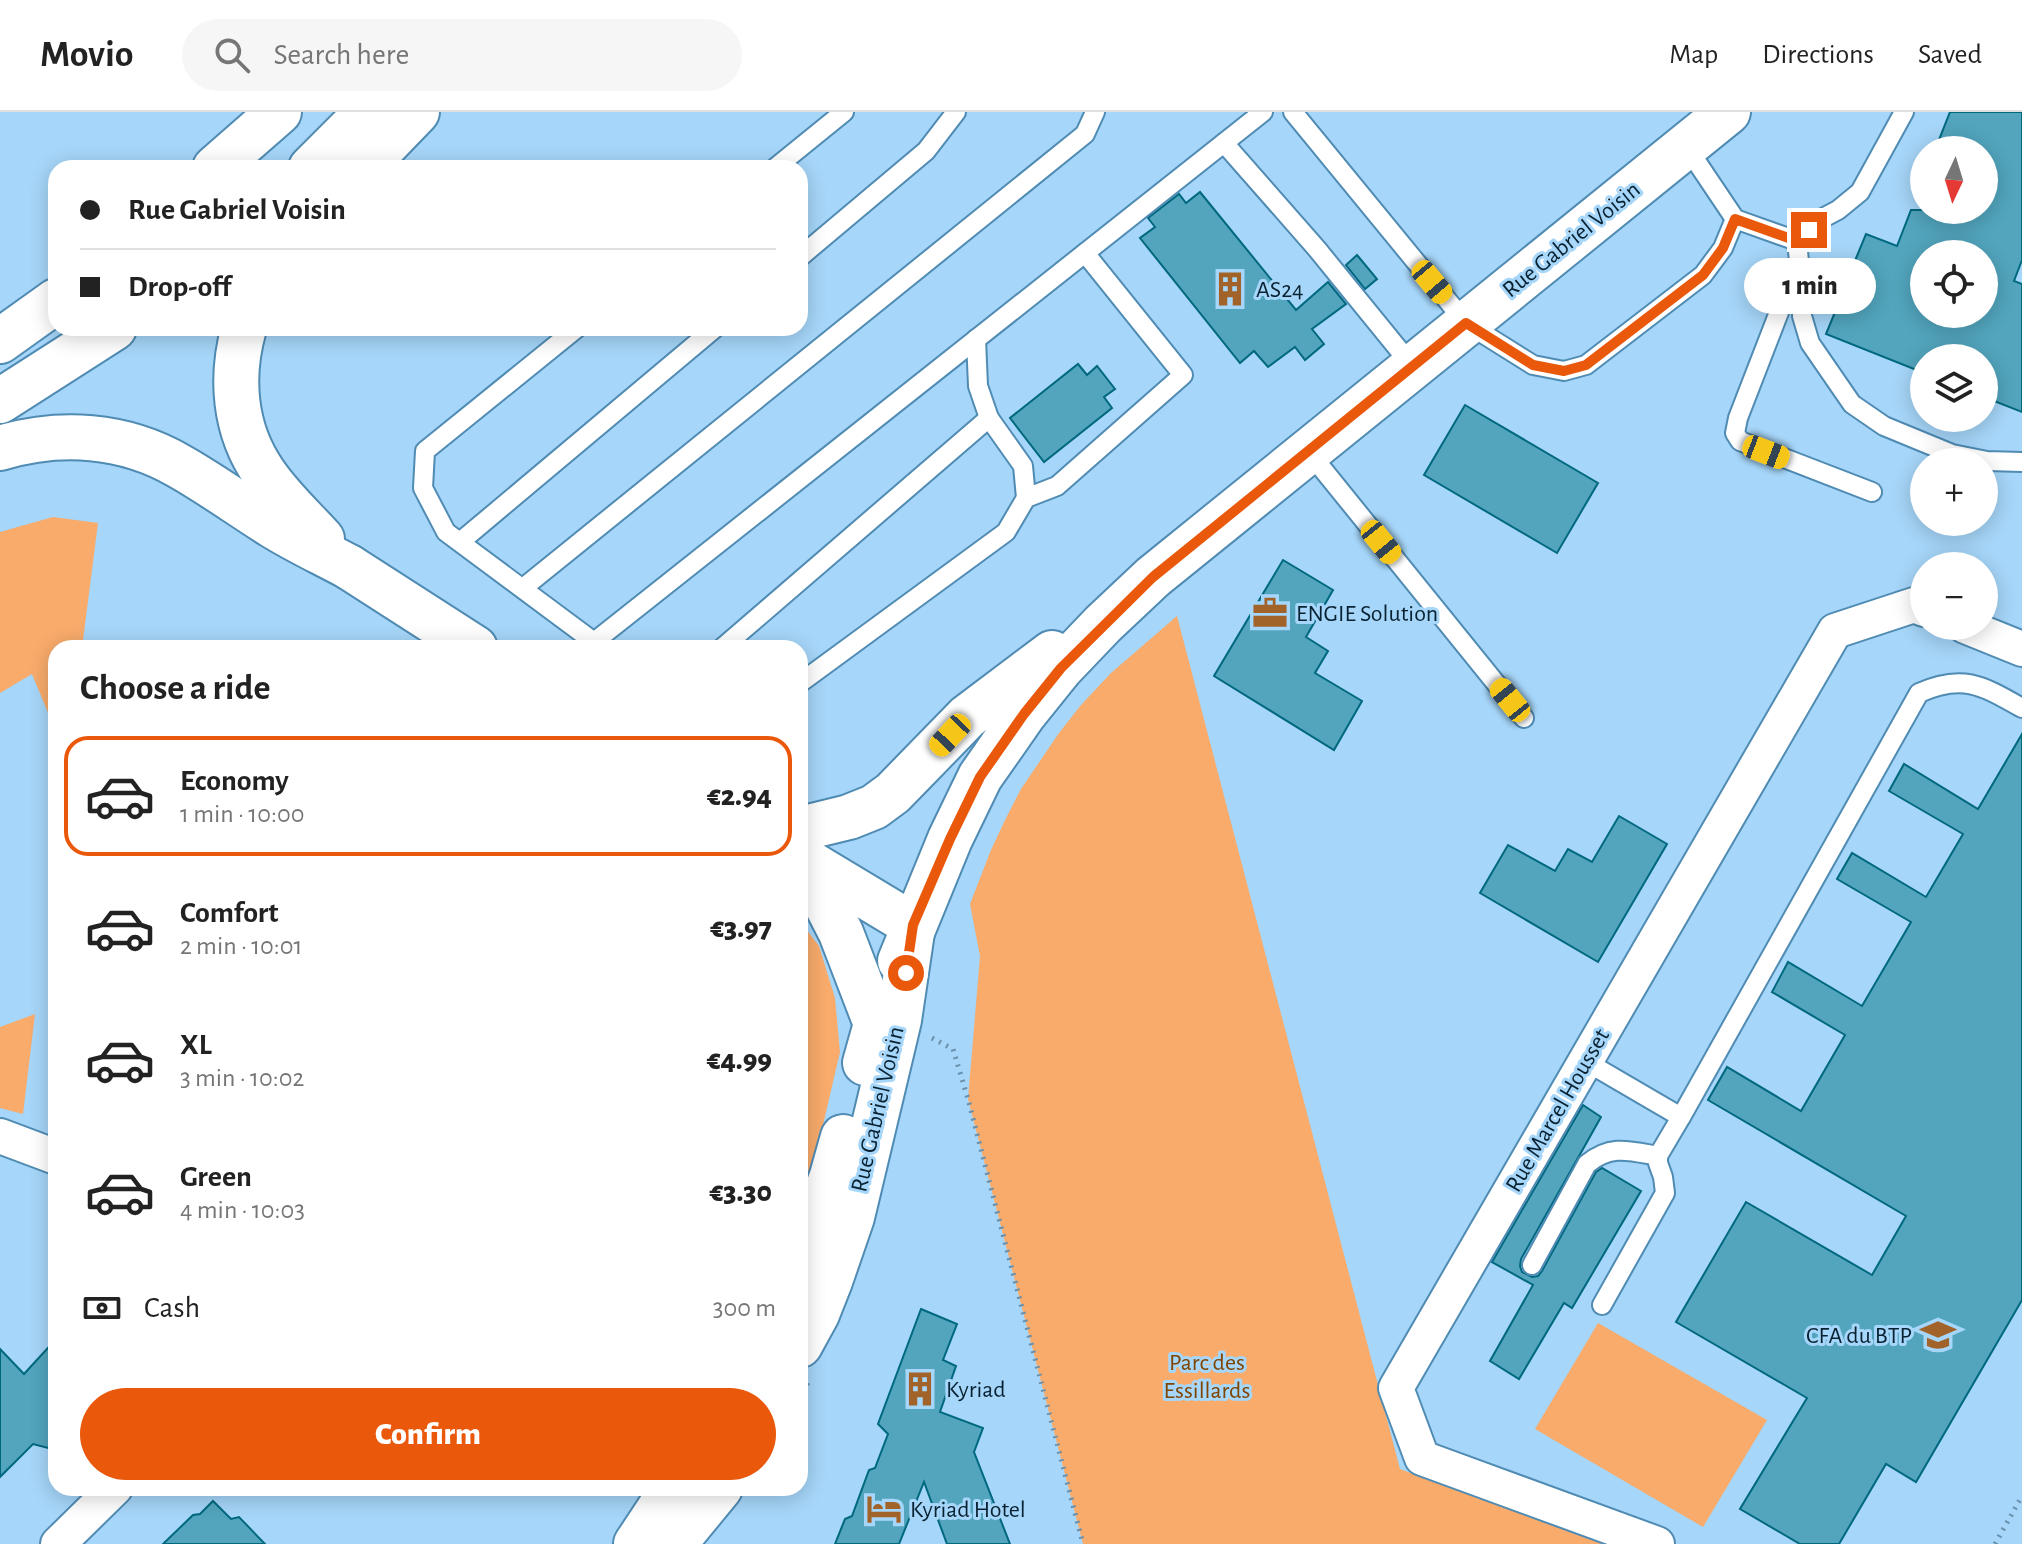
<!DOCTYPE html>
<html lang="en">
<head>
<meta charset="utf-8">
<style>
	:root { --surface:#fff; --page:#f6f6f6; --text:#222; --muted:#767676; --line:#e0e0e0; --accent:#ea580c }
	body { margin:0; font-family:"Alegreya Sans",sans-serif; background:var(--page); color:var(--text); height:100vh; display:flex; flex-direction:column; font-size:30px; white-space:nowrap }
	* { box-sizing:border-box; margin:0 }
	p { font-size:26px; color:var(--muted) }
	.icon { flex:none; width:44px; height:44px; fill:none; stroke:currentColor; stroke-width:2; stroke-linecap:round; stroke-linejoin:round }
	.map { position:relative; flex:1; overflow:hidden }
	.drawer { position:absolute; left:48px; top:528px; width:760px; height:856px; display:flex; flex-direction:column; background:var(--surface); border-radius:24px; box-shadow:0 4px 20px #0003 }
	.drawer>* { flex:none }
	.hud { position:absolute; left:48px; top:48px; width:760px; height:176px; border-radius:24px; box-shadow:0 4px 20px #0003; display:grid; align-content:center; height:176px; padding:0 32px; background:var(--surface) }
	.needle { width:52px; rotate:184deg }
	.controls { position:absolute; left:1910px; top:24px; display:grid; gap:16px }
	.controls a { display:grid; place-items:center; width:88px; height:88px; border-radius:50%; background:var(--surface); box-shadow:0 4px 20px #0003; font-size:40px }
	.end { position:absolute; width:36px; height:36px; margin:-18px; border:10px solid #ea580c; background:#fff; box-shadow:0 0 0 4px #fff }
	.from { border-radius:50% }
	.bubble { position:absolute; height:56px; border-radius:28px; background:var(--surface); box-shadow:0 4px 20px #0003; font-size:26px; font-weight:800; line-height:56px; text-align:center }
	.car { position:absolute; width:24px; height:48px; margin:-24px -12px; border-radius:10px; box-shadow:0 0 6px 2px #0007; background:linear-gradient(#f5c518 24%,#345 0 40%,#f5c518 0 76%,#345 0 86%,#f5c518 0) }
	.hud b { display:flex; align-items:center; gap:28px; height:76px; font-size:30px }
	.hud b+b { border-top:2px solid var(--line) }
	.hud i { width:20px; height:20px; background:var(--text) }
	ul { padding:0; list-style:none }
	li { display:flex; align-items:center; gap:24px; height:120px; margin:0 16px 12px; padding:0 16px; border:4px solid transparent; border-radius:24px }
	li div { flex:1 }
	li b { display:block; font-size:30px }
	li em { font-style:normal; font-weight:800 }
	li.current { border-color:var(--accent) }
	li>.icon { width:72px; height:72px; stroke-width:1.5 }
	h2 { padding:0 32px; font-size:36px; line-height:96px }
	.pay { display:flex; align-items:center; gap:20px; height:88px; padding:0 32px; font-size:30px }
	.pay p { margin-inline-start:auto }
	.button { display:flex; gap:16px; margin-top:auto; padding:16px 32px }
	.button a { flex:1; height:92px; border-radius:48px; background:var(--accent); color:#fff; font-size:32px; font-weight:800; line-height:92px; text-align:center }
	header { display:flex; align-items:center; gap:48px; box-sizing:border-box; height:112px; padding:0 40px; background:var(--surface); border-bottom:2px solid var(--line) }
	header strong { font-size:38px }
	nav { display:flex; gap:44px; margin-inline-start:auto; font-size:28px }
	.search { width:560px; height:72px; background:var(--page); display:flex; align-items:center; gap:20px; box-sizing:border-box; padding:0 28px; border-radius:44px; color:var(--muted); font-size:30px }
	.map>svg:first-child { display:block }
</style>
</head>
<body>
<header>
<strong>Movio</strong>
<div class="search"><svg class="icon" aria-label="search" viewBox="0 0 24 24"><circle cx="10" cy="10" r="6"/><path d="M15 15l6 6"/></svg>Search here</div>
<nav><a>Map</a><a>Directions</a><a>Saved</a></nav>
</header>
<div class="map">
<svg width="2022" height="1432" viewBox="0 0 2022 1432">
	<rect width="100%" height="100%" fill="#a6d6f9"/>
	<g fill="#f8ab6b">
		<path d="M53 405 98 411 82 536H56V620L32 562 0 581V420Z"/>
		<path d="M1177 504 1400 1357 1603 1432H1083L968 987 980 844 970 792 991 738 1006 706 1021 677 1059 621 1081 593 1111 561Z"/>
		<path d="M800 809 819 834 835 886 840 940 820 1026 800 1091Z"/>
		<path d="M35 902 23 1002 0 996V915Z"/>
		<path d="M1598 1211 1767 1308 1703 1415 1535 1317Z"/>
	</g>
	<g fill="#52a5bd" stroke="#00687f" stroke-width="2" fill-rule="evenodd">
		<path d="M1950 0H2022V148L2014 169 2022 172V300L1984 285V246H1924V261L1826 222 1840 188 1831 173 1836 166 1852 156 1866 122 1897 134 1911 98H1984V38H1935ZM1924 142H1984V202H1924Z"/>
		<path d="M1200 80 1296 198 1328 170 1346 192 1312 217 1324 232 1305 248 1295 235 1268 255 1254 239 1240 251 1140 126 1155 115 1148 106 1179 82 1186 91Z"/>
		<path d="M1357 143 1377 167 1365 177 1346 153Z"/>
		<path d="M1078 252 1087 263 1097 254 1115 277 1104 285 1112 296 1044 350 1010 306Z"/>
		<path d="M1465 293 1598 371 1557 441 1424 363Z"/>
		<path d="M1283 448 1333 478 1306 525 1328 539 1315 561 1362 589 1334 638 1214 564Z"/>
		<path d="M2022 622V1188L1916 1370 1886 1352 1839 1432H1800L1740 1397 1807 1286 1676 1210 1746 1090 1872 1163 1906 1104 1708 988 1727 955 1801 999 1845 923 1772 880 1788 850 1862 894 1911 810 1837 767 1852 741 1926 785 1963 722 1889 679 1904 652 1978 697Z"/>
		<path d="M1619 704 1667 732 1598 850 1480 781 1508 733 1555 759 1568 737 1592 750Z"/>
		<path d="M1583 993 1601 1005 1521 1147 1520 1154 1522 1160 1532 1165 1538 1164 1542 1159 1596 1060 1602 1056 1641 1079 1572 1196 1564 1191 1519 1267 1490 1249 1533 1173 1492 1150Z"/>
		<path d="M921 1197 957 1212 943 1248 956 1254 940 1300 983 1316 974 1340 1010 1432H947L924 1370 899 1432H835L845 1407 852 1404 869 1358 875 1356 888 1322 878 1312Z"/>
		<path d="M56 1227V1328L48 1336 33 1332 0 1365V1237L24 1262Z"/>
		<path d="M213 1389 231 1407 239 1405 265 1432H163L193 1403 200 1402Z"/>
	</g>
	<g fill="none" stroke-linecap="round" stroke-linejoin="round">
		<g stroke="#4f8bb3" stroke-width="22">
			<g id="lane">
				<path d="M1293 0 1466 211 1533 253 1564 259 1586 253 1703 163 1723 136 1735 107"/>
				<path d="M1224 31 1317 137 1413 255"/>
				<path d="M1686 34 1735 107 1797 129"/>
				<path d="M775 56 844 0"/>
				<path d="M1797 129 1802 180V204L1810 231 1852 292 1884 314 1952 342 1987 349 2022 350"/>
				<path d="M1797 129 1821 107 1838 98 1860 80 1904 0"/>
				<path d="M800 145 926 39 956 0"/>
				<path d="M1802 180 1781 195 1738 306 1735 321 1740 329 1872 380"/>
				<path d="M577 216 425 339 423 376 446 420 594 530 1263 0"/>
				<path d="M1308 339 1524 606"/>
				<path d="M1026 386 1057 374 1183 263 1085 141"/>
				<path d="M460 430 715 216"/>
				<path d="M523 476 1085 22 1095 0"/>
				<path d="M722 536 989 306"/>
				<path d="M800 571 1006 420 1026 386 1023 354 989 306 978 274 976 227"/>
				<path d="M1585 949 1681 1005 1919 581C1963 561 1983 574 2022 596"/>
				<path d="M1532 1153 1587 1052C1611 1032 1630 1039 1658 1044"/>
				<path d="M1602 1193 1665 1081 1663 1065 1658 1051V1044L1681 1005"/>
			</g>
		</g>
		<g stroke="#4f8bb3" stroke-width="38">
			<g id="street">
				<path d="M1965 514 2022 537"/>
				<path d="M0 1024 56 1045"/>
				<path d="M58 1432 115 1376"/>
				<path d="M1657 1432 1422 1346 1396 1276 1835 519 1914 493 1924 497"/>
			</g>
		</g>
		<g stroke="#4f8bb3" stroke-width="48">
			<g id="secondary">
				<path d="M800 717 849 705 874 695 893 681 967 605 1052 541"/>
				<path d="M900 849 950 727 980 665 1024 602 1061 556 1103 512 1153 465 1728 0"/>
			</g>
		</g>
		<g stroke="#4f8bb3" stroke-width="48">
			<g id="primary">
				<path d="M349 455 475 536"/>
				<path d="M800 745 913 813 899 908 852 1105 830 1169 817 1202 800 1233"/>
				<path d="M803 747 841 821 876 912 865 951"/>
				<path d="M800 1151 832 1064 843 1025"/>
				<path d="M636 1432 673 1376"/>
				<path d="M674 1432 720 1376"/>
			</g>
		</g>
		<g stroke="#4f8bb3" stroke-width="48">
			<g id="highway">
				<path d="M215 56 279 0"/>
				<path d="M311 56 367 0"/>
				<path d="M363 56 417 0"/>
				<path d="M244 216C230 265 234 318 264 361 280 385 303 406 322 427"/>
				<path d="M0 229 56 189"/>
				<path d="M0 289 114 216"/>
				<path d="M0 336C60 318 124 322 179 354 211 372 241 394 273 414 297 429 323 441 349 455"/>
			</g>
		</g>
		<g stroke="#6990ac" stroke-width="5" stroke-dasharray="2 6" stroke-linecap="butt">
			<path d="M932 926 953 937 968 987 1083 1432"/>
			<path d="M800 1287 810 1266"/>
			<path d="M1995 1432 2022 1384"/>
		</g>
		<use href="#lane" stroke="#fff" stroke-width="18"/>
		<use href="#street" stroke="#fff" stroke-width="34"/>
		<use href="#secondary" stroke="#fff" stroke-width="44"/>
		<use href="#primary" stroke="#fff" stroke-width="44"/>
		<use href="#highway" stroke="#fff" stroke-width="44"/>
	</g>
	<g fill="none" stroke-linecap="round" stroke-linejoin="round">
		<path stroke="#ea580c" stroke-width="10" d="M906 861 913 813 950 727 980 665 1024 602 1061 556 1153 465 1466 211 1533 253 1564 259 1586 253 1703 163 1723 136 1735 107 1797 129 1809 118"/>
	</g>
	<defs>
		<g id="building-bare" transform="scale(2.76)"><path d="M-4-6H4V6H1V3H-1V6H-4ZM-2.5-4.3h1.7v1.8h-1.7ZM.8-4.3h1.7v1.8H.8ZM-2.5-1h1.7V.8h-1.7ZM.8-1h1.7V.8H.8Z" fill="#a2632a" stroke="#a6d6f9" stroke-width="2.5" paint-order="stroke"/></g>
		<g id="office-bare" transform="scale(2.76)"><path d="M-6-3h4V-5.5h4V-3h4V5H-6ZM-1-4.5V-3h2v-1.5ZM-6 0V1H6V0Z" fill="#a2632a" stroke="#a6d6f9" stroke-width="2.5" paint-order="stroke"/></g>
		<g id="university-bare" transform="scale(2.76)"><path d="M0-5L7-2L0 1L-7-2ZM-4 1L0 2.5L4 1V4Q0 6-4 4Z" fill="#a2632a" stroke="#a6d6f9" stroke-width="2.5" paint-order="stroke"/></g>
		<g id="hotel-bare" transform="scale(2.76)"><path d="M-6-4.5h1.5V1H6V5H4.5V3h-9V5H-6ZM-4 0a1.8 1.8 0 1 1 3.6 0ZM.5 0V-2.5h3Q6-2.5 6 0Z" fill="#a2632a" stroke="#a6d6f9" stroke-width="2.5" paint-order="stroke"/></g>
	</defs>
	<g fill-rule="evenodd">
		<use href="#building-bare" x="1230" y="177"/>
		<use href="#office-bare" x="1270" y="501"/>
		<use href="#university-bare" x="1938" y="1223"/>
		<use href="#building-bare" x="920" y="1277"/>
		<use href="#hotel-bare" x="884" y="1397"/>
	</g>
	<g text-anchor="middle" stroke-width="6" stroke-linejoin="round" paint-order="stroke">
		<g font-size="24" fill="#092232" stroke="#a6d6f9">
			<text transform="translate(1571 127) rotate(-39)" y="8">Rue Gabriel Voisin</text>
			<text transform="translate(877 997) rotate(-77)" y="8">Rue Gabriel Voisin</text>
			<text transform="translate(1557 998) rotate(-60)" y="8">Rue Marcel Housset</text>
		</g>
		<g font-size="24" fill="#092232" stroke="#a6d6f9" text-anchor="start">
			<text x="1256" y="185">AS24</text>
			<text x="1296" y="509">ENGIE Solution</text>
			<text x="1912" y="1231" text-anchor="end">CFA du BTP</text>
			<text x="946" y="1285">Kyriad</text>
			<text x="910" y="1405">Kyriad Hotel</text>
		</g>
		<g font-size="24" fill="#7f4400" stroke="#a6d6f9">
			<text x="1207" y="1258">Parc des<tspan x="1207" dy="28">Essillards</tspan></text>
		</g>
	</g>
</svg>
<div class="controls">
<a><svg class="needle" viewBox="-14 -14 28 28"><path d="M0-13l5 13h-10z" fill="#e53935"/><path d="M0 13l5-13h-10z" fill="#767676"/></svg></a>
<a><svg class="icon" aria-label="locate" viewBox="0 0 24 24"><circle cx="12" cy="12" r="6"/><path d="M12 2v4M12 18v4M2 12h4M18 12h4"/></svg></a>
<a><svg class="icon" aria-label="layers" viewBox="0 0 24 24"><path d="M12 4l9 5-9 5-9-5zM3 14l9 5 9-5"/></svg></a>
<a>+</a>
<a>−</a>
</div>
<i class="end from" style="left:906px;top:861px"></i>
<i class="end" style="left:1809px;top:118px"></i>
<div class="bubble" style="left:1744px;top:146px;width:132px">1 min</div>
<i class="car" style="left:1432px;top:170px;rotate:140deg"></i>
<i class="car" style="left:1766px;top:340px;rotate:111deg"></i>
<i class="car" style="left:1381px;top:430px;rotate:141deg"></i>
<i class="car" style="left:1510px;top:588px;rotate:321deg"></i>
<i class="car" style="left:950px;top:623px;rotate:223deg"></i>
<div class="hud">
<b><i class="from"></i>Rue Gabriel Voisin</b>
<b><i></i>Drop-off</b>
</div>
<section class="drawer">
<h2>Choose a ride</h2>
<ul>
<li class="current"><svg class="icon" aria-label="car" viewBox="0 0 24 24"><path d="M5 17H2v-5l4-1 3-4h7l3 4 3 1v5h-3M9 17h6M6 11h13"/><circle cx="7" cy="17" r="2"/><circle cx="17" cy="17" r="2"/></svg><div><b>Economy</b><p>1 min · 10:00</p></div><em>€2.94</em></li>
<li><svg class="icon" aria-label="car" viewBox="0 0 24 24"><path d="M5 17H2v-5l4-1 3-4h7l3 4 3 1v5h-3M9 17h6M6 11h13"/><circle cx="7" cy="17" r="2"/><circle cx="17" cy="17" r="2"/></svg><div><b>Comfort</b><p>2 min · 10:01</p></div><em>€3.97</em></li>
<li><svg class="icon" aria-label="car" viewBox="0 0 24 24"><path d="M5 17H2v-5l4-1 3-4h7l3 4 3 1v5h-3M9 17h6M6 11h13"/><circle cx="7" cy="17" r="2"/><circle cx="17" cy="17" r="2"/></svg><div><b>XL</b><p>3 min · 10:02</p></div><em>€4.99</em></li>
<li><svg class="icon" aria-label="car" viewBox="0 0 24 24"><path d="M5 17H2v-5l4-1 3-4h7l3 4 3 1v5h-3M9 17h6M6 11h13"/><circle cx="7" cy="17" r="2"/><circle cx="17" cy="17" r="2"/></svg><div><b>Green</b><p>4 min · 10:03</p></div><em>€3.30</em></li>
</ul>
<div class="pay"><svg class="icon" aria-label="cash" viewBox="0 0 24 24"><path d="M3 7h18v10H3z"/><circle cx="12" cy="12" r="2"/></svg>Cash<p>300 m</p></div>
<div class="button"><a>Confirm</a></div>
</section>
</div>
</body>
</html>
